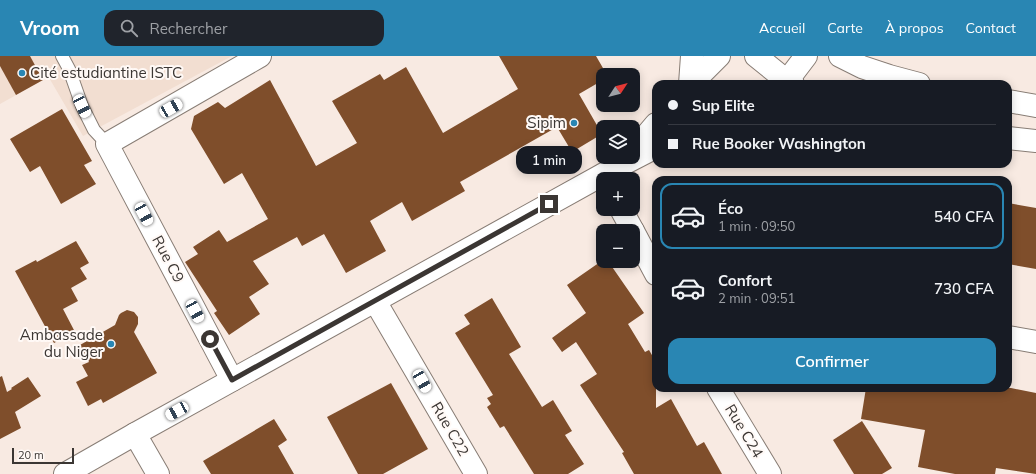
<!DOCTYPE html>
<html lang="fr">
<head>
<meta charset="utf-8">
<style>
	:root { --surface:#171b24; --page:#20242c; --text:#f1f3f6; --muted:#9ea1a6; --line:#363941; --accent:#2986b3 }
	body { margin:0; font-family:Mulish,sans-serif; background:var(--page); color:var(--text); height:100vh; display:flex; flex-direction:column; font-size:15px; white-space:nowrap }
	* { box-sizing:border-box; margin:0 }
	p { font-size:13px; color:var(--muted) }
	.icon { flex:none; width:22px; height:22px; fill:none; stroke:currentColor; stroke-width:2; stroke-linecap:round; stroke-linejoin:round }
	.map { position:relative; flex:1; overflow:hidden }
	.side { position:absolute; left:652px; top:120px; width:360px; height:216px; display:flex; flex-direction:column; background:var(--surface); border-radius:12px; box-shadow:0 2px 10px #0003 }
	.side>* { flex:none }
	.guide { position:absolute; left:652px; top:24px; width:360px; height:88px; border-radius:12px; box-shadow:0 2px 10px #0003; display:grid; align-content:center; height:88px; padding:0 16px; background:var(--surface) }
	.needle { width:26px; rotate:54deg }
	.tools { position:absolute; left:596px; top:12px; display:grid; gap:8px }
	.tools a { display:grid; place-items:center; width:44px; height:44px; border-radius:8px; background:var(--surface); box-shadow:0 2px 10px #0003; font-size:20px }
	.scale { position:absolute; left:12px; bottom:10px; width:62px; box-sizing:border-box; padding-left:4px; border:2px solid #3b3633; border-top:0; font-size:11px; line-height:14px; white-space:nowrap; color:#3b3633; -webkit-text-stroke:3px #fff9f6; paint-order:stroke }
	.end { position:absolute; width:18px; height:18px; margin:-9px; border:5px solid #3b3633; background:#fff; box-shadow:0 0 0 2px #fff }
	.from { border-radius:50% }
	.bubble { position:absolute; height:28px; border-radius:12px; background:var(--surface); box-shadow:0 2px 10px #0003; font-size:13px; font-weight:600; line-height:28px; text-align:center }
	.car { position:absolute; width:12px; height:24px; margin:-12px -6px; border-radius:5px; box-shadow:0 0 3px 1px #0007; background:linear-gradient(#fff 24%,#345 0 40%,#fff 0 76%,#345 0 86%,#fff 0) }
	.guide b { display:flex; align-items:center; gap:14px; height:38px; font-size:15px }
	.guide b+b { border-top:1px solid var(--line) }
	.guide i { width:10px; height:10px; background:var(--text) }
	ul { padding:7px 0 0; list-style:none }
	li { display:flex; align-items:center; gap:12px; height:66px; margin:0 8px 6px; padding:0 8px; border:2px solid transparent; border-radius:12px }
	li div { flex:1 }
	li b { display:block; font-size:15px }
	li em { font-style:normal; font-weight:600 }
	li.active { border-color:var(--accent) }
	li>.icon { width:36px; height:36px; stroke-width:1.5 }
	.button { display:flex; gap:8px; margin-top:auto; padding:8px 16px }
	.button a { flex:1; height:46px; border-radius:12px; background:var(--accent); color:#fff; font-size:16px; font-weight:600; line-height:46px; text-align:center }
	header { display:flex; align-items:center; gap:24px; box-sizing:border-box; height:56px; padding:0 20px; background:var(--accent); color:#fff }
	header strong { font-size:19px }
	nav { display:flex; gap:22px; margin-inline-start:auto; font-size:14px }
	.search { width:280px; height:36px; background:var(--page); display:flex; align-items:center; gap:10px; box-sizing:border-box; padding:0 14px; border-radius:12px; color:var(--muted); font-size:15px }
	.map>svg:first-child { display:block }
</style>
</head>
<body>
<header>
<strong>Vroom</strong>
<div class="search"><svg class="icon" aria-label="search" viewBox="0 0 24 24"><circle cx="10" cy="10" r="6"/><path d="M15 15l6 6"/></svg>Rechercher</div>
<nav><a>Accueil</a><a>Carte</a><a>À propos</a><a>Contact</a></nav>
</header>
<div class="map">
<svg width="1036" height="418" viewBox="0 0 1036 418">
	<rect width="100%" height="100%" fill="#f8eae2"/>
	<path fill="#f2ded1" d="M0 0H232L83 80 48 20 43 24 0 48Z"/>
	<g fill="#7f4e2b">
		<path d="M0 0H30L43 24 16 39 0 10Z"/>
		<path d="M499 0H596L607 19H603V24L579 38 602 78 572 96 557 71 460 126 465 135 412 165 402 146 370 165 386 195 346 217 324 178 302 190 297 181 253 205 269 228 249 241 260 258 229 279 214 257 217 255 185 206 198 198 193 191 219 174 227 186 268 163 242 117 224 128 191 73 194 60 218 46 225 52 270 24 316 110 357 87 332 45 380 18 384 24 406 11 443 77 518 33Z"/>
		<path d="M62 53 92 105 84 109 96 128 61 148 40 110 30 116 10 83Z"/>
		<path d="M1008 147 1036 152V213L1008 208Z"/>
		<path d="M76 185 89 207 80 212 87 223 71 232 78 245 63 253 75 276 54 287 15 215 36 204 37 206Z"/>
		<path d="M603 204 608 205 644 257 628 268 645 296 649 294 656 306V352L671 343 697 390 704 386 722 418H634L622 397 624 396 580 329 597 318 576 286 562 296 552 282 586 257 567 229Z"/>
		<path d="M492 242 521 291 509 298 542 351 553 344 572 375 565 379 584 408 568 418H534L504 370 500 372 487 351 491 348 487 342 493 339 455 277 470 268 464 259Z"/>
		<path d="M127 254 134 256 138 261V268L134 276 157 317 103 347 101 343 88 350 76 326 88 320 82 309 89 306 80 289 115 269 119 259 121 257Z"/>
		<path d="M2 320 7 336 12 333 11 332 28 321 41 340 15 356 21 372 0 383V321Z"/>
		<path d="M391 327 428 393 383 418H358L327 361Z"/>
		<path d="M866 332H1011L1036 337V418L996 412 995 418H955L918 411 925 374 861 363Z"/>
		<path d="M274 363 287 384 278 390 294 418H211L203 405Z"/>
		<path d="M862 365 892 412 882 418H854L833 384Z"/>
	</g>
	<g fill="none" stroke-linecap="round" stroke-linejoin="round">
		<g stroke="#887d75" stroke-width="14">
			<path id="service" d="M62 0 69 13 82 50 94 74 107 88"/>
		</g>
		<g stroke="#887d75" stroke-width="24">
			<g id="minor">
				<path d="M621 153 633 175"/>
				<path d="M633 175 656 218"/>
				<path d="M375 245 476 418"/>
				<path d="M1008 281 1036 286"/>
				<path d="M232 324 107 88 260 0"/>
				<path d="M718 332 770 418"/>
				<path d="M135 378 158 418"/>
			</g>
		</g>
		<g stroke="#887d75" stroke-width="24">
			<g id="tertiary">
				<path d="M756 0 787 25 793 28"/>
				<path d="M840 0 862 11 889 20 919 28"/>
				<path d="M690 28 692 0"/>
				<path d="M691 28 719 0"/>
				<path d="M782 28 787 25 806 0"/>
				<path d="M1008 45 1036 50"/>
				<path d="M1008 82 1036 85"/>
				<path d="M633 95 656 68"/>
				<path d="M65 418 135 378 602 119 656 91"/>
			</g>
		</g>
		<use href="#service" stroke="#fff" stroke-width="12"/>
		<use href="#minor" stroke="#fff" stroke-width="22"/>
		<use href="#tertiary" stroke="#fff" stroke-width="22"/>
	</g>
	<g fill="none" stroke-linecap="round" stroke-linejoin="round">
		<path stroke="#3b3633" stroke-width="5" d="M210 283 232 324 549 148"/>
	</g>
	<g fill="#2986b3" stroke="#fff9f6" stroke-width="1.5">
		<circle cx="22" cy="17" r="4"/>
		<circle cx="574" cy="67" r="4"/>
		<circle cx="111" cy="288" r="4"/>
	</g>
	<g text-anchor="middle" stroke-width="4" stroke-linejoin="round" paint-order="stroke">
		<g font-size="15" fill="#3b3633" stroke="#fff9f6" text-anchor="end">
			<text x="30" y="22" text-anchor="start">Cité estudiantine ISTC</text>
			<text x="566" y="72">Sipim</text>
			<text x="103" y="284">Ambassade<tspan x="103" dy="17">du Niger</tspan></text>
		</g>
		<g font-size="15" fill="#3b3633" stroke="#fff9f6">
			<text transform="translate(168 203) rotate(62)" y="5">Rue C9</text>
			<text transform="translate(450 373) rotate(60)" y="5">Rue C22</text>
			<text transform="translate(744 375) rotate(59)" y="5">Rue C24</text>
		</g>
	</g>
</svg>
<div class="tools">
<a><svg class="needle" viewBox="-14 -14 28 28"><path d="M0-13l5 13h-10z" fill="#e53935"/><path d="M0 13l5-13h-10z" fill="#9ea1a6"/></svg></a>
<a><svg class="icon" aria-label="layers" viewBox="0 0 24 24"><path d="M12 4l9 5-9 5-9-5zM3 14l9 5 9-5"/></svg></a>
<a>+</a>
<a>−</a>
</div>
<div class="scale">20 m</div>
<i class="end from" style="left:210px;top:283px"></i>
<i class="end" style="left:549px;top:148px"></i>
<div class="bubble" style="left:516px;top:90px;width:66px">1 min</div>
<i class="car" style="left:82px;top:50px;rotate:154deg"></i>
<i class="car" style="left:171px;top:52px;rotate:60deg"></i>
<i class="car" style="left:144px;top:158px;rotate:152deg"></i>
<i class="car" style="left:195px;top:255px;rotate:152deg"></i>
<i class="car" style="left:422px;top:325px;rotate:150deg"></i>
<i class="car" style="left:177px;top:355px;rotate:241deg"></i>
<div class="guide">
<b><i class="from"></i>Sup Elite</b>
<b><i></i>Rue Booker Washington</b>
</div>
<section class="side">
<ul>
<li class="active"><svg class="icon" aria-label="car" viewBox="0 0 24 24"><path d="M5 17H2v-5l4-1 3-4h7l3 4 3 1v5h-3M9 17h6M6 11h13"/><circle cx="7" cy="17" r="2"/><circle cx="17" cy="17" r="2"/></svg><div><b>Éco</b><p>1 min · 09:50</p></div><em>540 CFA</em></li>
<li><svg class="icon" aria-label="car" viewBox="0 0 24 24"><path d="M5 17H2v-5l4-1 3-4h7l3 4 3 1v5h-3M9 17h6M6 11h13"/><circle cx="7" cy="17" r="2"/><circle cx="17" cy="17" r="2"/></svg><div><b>Confort</b><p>2 min · 09:51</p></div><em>730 CFA</em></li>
</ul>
<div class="button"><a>Confirmer</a></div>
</section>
</div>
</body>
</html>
